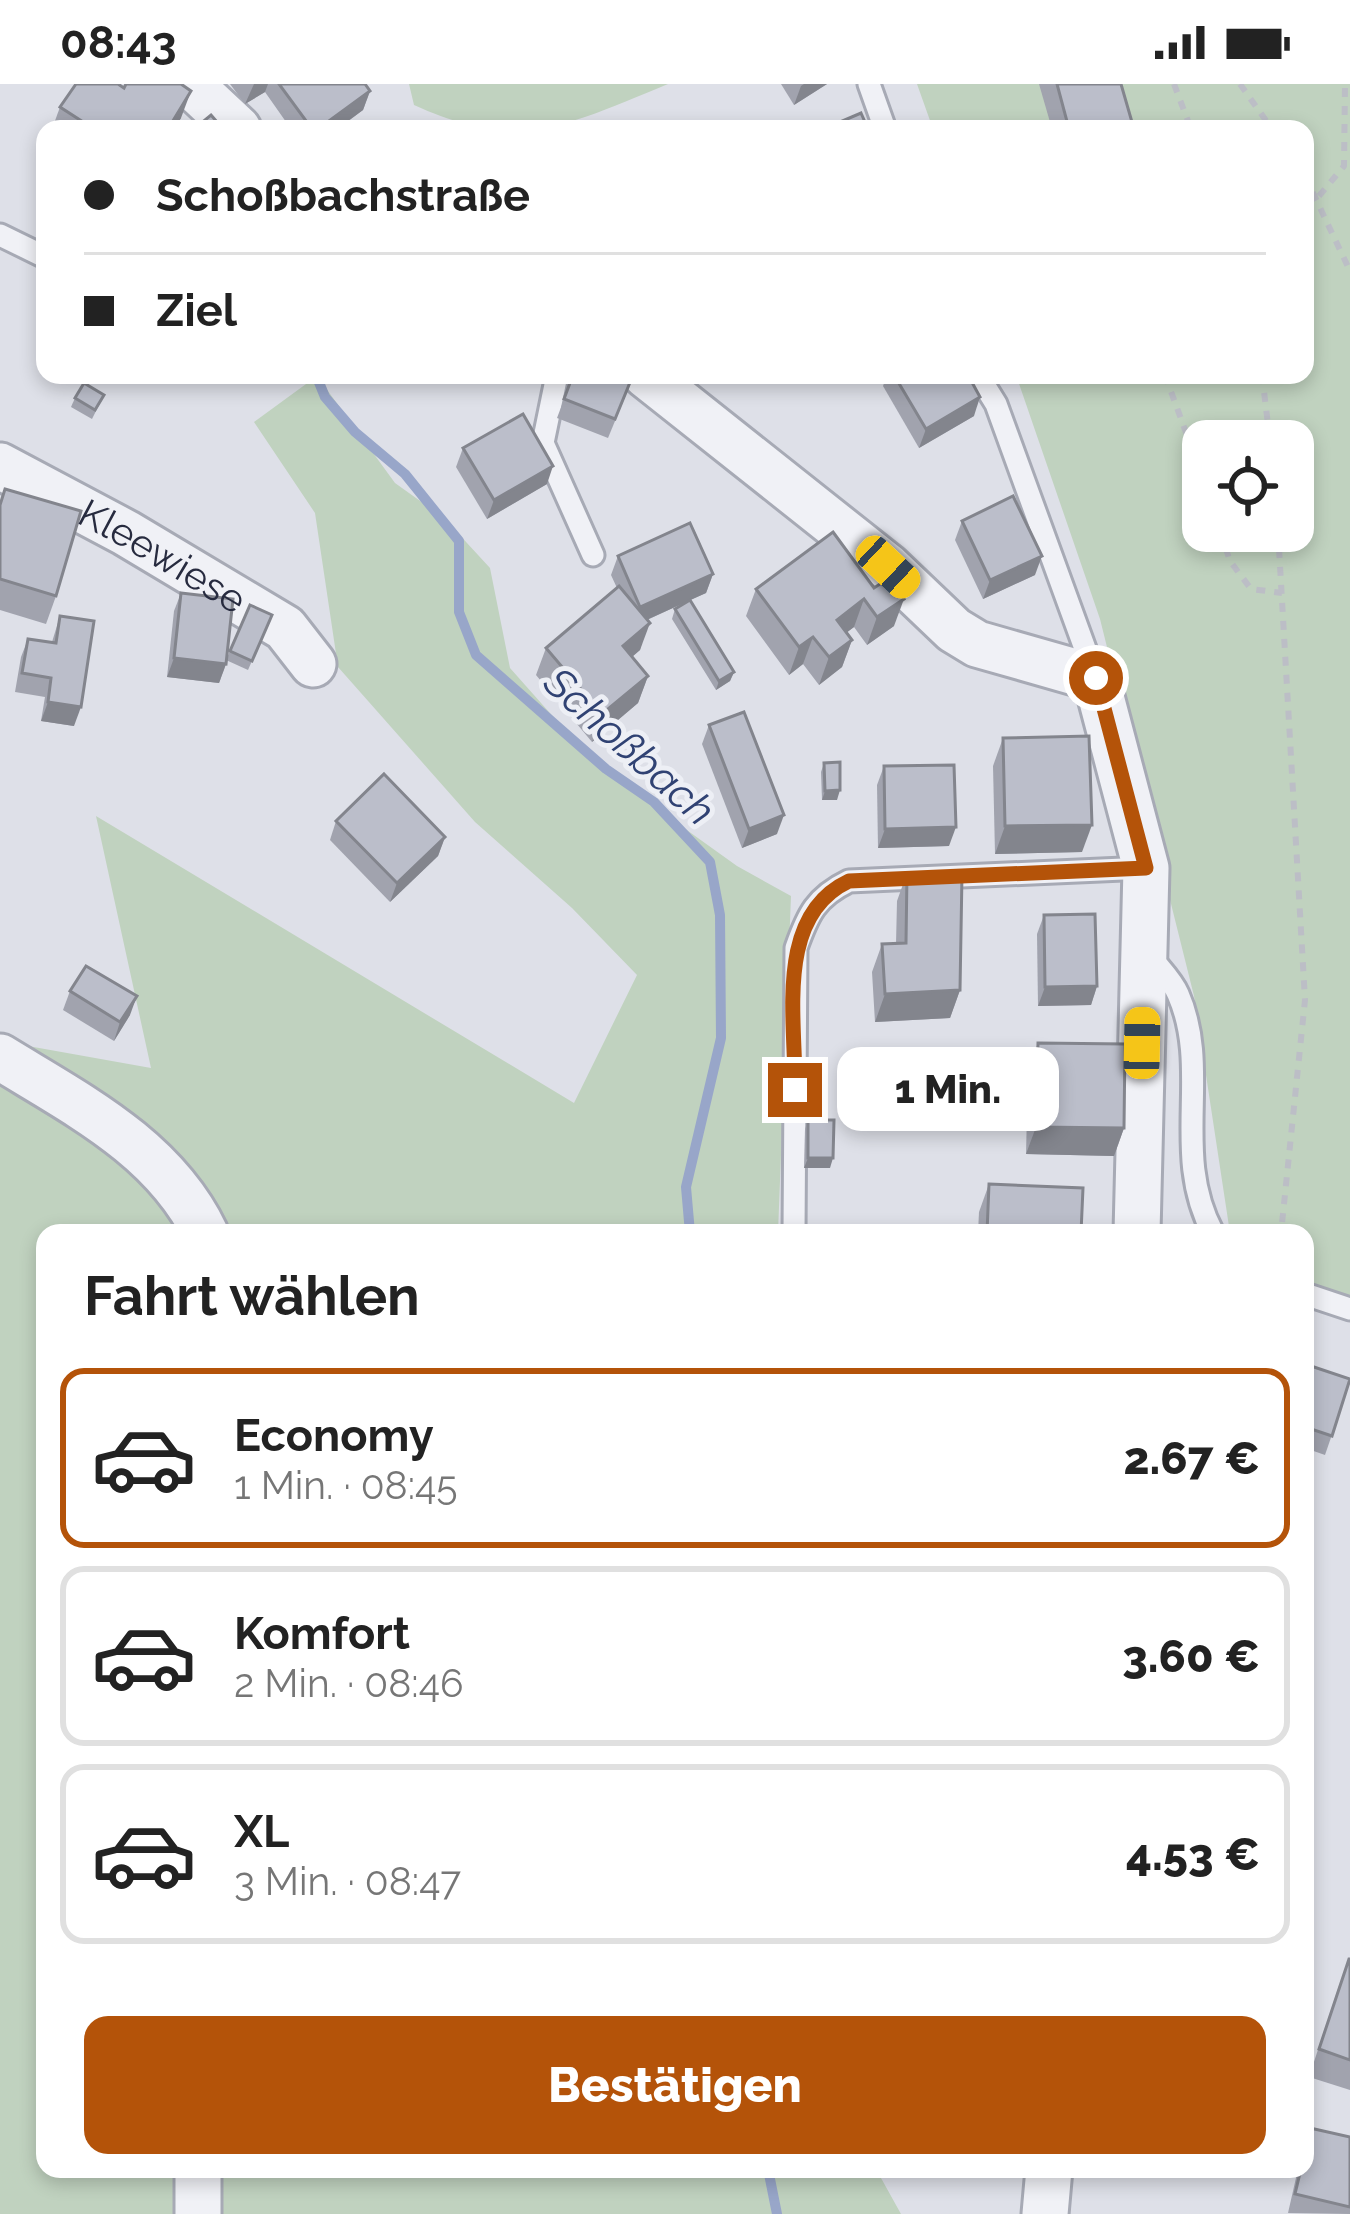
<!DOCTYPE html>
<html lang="de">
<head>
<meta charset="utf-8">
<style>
	:root { --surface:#fff; --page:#f2f2f2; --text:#222; --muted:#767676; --line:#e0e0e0; --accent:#b45309 }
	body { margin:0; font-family:Raleway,sans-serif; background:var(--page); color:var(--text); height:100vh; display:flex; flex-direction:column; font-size:45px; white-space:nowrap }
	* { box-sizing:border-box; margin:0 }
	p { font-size:39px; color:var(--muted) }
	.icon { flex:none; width:66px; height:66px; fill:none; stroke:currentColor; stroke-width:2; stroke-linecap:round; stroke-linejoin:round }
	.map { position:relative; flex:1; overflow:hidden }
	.sheet { position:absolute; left:36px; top:1140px; width:1278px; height:954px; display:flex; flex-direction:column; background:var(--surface); border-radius:24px; box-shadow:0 6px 18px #0003 }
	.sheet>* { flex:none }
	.banner { position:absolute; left:36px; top:36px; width:1278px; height:264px; border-radius:24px; box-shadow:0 6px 18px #0003; display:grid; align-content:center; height:264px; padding:0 48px; background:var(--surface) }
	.fabs { position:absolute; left:1182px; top:336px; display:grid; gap:24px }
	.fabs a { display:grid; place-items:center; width:132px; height:132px; border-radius:24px; background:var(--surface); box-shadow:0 6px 18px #0003; font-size:60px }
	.end { position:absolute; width:54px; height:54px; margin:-27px; border:15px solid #b45309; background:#fff; box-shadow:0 0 0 6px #fff }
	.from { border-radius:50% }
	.bubble { position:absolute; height:84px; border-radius:24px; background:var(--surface); box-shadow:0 6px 18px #0003; font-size:39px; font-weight:800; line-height:84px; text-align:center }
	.car { position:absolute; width:36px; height:72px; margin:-36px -18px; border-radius:15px; box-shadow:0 0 9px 3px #0007; background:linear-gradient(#f5c518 24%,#345 0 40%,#f5c518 0 76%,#345 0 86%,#f5c518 0) }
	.banner b { display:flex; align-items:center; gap:42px; height:114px; font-size:45px }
	.banner b+b { border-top:3px solid var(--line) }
	.banner i { width:30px; height:30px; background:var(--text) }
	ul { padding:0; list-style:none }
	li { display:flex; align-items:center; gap:36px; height:180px; margin:0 24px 18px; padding:0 24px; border:6px solid var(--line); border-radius:24px }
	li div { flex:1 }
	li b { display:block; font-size:45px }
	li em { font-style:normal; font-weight:800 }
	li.active { border-color:var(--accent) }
	li>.icon { width:108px; height:108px; stroke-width:1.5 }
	h2 { padding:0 48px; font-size:54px; line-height:144px }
	.button { display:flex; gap:24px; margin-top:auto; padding:24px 48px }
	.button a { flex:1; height:138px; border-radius:24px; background:var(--accent); color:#fff; font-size:48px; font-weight:800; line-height:138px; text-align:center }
	.status { display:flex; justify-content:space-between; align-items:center; height:84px; padding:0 60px; background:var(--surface); direction:ltr }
	.status svg { height:33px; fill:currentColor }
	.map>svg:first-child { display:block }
</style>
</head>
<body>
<div class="status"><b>08:43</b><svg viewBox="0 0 49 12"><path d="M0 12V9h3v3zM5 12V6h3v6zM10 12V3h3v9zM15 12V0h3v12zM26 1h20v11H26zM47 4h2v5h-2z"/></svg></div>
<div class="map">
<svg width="1350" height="2130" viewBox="0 0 1350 2130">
	<rect width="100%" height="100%" fill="#dee0e8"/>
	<g fill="#c0d2bf" fill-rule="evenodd">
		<path d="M409 0H668C571 40 518 69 414 21Z"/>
		<path d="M917 0H1350V1223L1305 1197V1149H1230L1194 912 1100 535 1016 291H1305V45H933ZM1203 357H1293V447H1203Z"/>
		<path d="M317 292 395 399 444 434 490 484 510 584 596 681 737 782 791 812 778 1149H45V2085H876L901 2130H0V957L151 984 96 732 574 1019 637 891 572 824 475 738 338 583 315 429 254 338Z"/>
	</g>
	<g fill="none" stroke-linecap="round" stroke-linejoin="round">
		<g stroke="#98a6c9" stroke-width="10">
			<path d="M316 291 325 313 355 348 405 390 459 457V528L476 571 606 685 654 718 710 778 720 831 721 954 686 1103 690 1149"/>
			<path d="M768 2085 777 2130"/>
		</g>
		<g stroke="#a7aab5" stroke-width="27">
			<g id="service">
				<path d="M869 0 885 45"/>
				<path d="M0 151 45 173"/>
				<path d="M557 291 543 359 593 471"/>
				<path d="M978 291 996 320 1095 592"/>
				<path d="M1150 872C1159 884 1172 896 1178 910 1212 987 1170 1069 1213 1149"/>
				<path d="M794 1149 796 864C808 830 816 813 849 797L1146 784"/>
				<path d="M1305 1210 1350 1225"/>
			</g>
		</g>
		<g stroke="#a7aab5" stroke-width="51">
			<g id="minor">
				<path d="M190 0 238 45"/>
				<path d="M646 291 888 483 954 546 977 560 1096 594 1146 784 1137 1149"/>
				<path id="s1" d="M0 382 126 449 285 544 313 580"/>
				<path d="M0 973C78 1021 164 1064 205 1149"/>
				<path d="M198 2085V2130"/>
				<path d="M1045 2130 1049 2085"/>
			</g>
		</g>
		<g stroke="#bcbec6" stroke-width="6" stroke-dasharray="9 9" stroke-linecap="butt">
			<path d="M1174 0 1191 45"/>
			<path d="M1240 0 1272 45"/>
			<path d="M1305 92 1350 187"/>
			<path d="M1319 112 1344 82 1345 0"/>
			<path d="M1165 291 1203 395"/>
			<path d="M1262 291 1270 357"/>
			<path d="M1220 447 1230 477 1251 505 1282 509"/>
			<path d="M1278 447 1305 916 1281 1149"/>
		</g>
		<use href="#service" stroke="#f0f1f6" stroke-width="21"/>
		<use href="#minor" stroke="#f0f1f6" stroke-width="45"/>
	</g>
	<g fill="#a1a3ae">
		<path d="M230 0H365L370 7 363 26 343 41 346 45H291L265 8 245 20Z"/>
		<path d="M781 0H827L794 21Z"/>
		<path d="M1039 0H1121L1134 45H1052Z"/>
		<path d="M60 23 181 34 174 45H52Z"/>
		<path d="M573 291H634L608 354 557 334Z"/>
		<path d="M887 291H968L974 332 919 364 883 302Z"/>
		<path d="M104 311 92 335 71 323 75 314Z"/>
		<path d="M463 364 547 400 487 435 456 383Z"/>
		<path d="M0 418 56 512 46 540 0 526Z"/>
		<path d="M962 437 1035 491 983 515 955 456Z"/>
		<path d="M833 448 894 542 867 561 854 543 846 549 852 556 842 583 819 601 803 580 789 591 746 532 756 505Z"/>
		<path d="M618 472 713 490 706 509 690 516 734 588 730 597 716 606 672 535 675 525 688 517 647 536 640 566 632 573 648 592 638 619 592 658 536 591 546 564 617 504 611 491Z"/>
		<path d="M181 509 226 580 219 599 167 593 174 527Z"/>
		<path d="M250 521 272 531 248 586 226 576Z"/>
		<path d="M60 532 74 642 41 637 45 613 15 608 21 573 28 555 52 558Z"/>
		<path d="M709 641 777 750 742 764 702 660Z"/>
		<path d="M1003 654 1082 768 995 770 993 682Z"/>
		<path d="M824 679 837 716H822L821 688Z"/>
		<path d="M884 682 949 762 878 764 877 701Z"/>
		<path d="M336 737 445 753 438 772 390 818 330 756Z"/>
		<path d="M907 789 960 906 950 934 875 938 872 888 882 860H896L897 817Z"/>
		<path d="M1044 831 1097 902 1091 921 1038 922 1037 850Z"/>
		<path d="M70 907 130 931 114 957 63 926Z"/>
		<path d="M1038 959 1124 1044 1114 1072 1026 1070 1028 986Z"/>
		<path d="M808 1036 830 1084H804L805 1045Z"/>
		<path d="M989 1100 1081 1149H978L979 1128Z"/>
		<path d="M1305 1280 1350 1298 1325 1371 1305 1364Z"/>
		<path d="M1350 1875V2006L1309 1993 1339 1902Z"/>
		<path d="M1310 2044 1350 2053V2130L1288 2129 1298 2085H1305V2058Z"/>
	</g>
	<g fill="#83858d">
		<path d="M254 0H268L265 8 245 20Z"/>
		<path d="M804 0H827L794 21 801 2Z"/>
		<path d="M191 7 181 34 174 45H168Z"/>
		<path d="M370 7 363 26 337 45H318Z"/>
		<path d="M980 313 974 332 919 364 926 345Z"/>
		<path d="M553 382 547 400 487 435 494 416Z"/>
		<path d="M1042 472 1035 491 983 515 990 496Z"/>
		<path d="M713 490 706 509 633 542 640 523Z"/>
		<path d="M864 515 854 543 827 563 837 536Z"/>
		<path d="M904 515 894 542 867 561 877 533Z"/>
		<path d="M650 539 640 566 613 589 623 562Z"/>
		<path d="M813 553 803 580 789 591 799 563Z"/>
		<path d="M852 556 842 583 819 601 829 573Z"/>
		<path d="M174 574 226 580 219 599 167 593Z"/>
		<path d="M734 588 730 597 716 606 719 597Z"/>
		<path d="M648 592 638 619 592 658 602 630Z"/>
		<path d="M48 618 81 623 74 642 41 637Z"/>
		<path d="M840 706 837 716H822L825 707Z"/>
		<path d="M784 731 777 750 742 764 749 745Z"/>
		<path d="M1092 741 1082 768 995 770 1005 742Z"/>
		<path d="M956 743 949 762 878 764 885 745Z"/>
		<path d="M445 753 438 772 390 818 397 799Z"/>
		<path d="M1097 902 1091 921 1038 922 1045 903Z"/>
		<path d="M960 906 950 934 875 938 885 910Z"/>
		<path d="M137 912 130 931 114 957 120 938Z"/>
		<path d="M1036 1043 1124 1044 1114 1072 1026 1070Z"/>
		<path d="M808 1074H833L830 1084H804Z"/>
	</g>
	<g fill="#bbbeca" stroke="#83858d" stroke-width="3">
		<path d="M76 0H118L124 4 126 0H181L191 7 168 45H94L60 23Z"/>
		<path d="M279 0H365L370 7 318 45H312Z"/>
		<path d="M1057 0H1121L1134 45H1069Z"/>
		<path d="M861 29 868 45 826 44Z"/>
		<path d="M211 31 223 45H194Z"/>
		<path d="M341 37 346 45H330Z"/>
		<path d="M573 291H633L615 335 564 315Z"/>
		<path d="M894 291H968L980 313 926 345Z"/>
		<path d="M84 299 104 311 95 326 75 314Z"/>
		<path d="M523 330 553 382 494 416 463 364Z"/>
		<path d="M5 405 81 427 56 512 0 495V421Z"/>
		<path d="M1013 412 1042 472 990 496 962 437Z"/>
		<path d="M690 439 713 490 640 523 618 472Z"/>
		<path d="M833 448 874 504 889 494 904 515 877 533 864 515 837 536 852 556 829 573 813 553 799 563 756 505Z"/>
		<path d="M619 502 650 539 623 562 648 592 602 630 546 564Z"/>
		<path d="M181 509 233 515 226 580 174 574Z"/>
		<path d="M690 516 734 588 719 597 675 525Z"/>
		<path d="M250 521 272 531 252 577 230 567Z"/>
		<path d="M60 532 94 537 81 623 48 618 51 594 22 589 28 555 56 559Z"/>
		<path d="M744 628 784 731 749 745 709 641Z"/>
		<path d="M1089 652 1092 741 1005 742 1003 654Z"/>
		<path d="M840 678V706L825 707 824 679Z"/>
		<path d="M954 681 956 743 885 745 884 682Z"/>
		<path d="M384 690 445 753 397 799 336 737Z"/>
		<path d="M907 789 962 790 960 906 885 910 882 860 906 859Z"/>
		<path d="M1095 830 1097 902 1045 903 1044 831Z"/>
		<path d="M86 882 137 912 120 938 70 907Z"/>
		<path d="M1038 959 1125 960 1124 1044 1036 1043Z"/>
		<path d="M808 1036H834L833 1074H808Z"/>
		<path d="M989 1100 1083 1104 1081 1149H987Z"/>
		<path d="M1305 1280 1350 1295 1332 1352 1305 1343Z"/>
		<path d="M1349 1875H1350V1976L1319 1965Z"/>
		<path d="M1310 2044 1350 2053V2123L1295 2110 1301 2085H1305V2066Z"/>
	</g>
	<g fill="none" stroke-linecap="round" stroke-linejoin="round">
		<path stroke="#b45309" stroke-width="15" d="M795 1006C796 936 774 832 849 797L1146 784 1096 594"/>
	</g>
	<g text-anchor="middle" stroke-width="10" stroke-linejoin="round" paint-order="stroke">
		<g font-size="39" fill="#272b3f" stroke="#edeff5">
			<text dy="14" stroke="none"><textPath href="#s1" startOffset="186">Kleewiese</textPath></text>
		</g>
		<g font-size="42" font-style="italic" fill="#304273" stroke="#edeff5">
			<text transform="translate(630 662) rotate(42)" y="15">Schoßbach</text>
		</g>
	</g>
</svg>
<div class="fabs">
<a><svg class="icon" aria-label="locate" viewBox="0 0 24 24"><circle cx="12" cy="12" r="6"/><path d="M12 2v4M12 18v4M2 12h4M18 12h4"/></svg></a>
</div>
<i class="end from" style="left:1096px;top:594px"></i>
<i class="end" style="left:795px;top:1006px"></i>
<div class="bubble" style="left:837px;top:963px;width:222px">1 Min.</div>
<i class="car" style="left:888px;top:483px;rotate:133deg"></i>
<i class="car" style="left:1142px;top:959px;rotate:1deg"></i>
<div class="banner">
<b><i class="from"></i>Schoßbachstraße</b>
<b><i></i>Ziel</b>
</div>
<section class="sheet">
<h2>Fahrt wählen</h2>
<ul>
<li class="active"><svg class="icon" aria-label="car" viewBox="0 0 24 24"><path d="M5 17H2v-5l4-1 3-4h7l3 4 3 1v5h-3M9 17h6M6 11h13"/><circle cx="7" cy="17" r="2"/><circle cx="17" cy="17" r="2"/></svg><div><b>Economy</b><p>1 Min. · 08:45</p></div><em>2.67 €</em></li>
<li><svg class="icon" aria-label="car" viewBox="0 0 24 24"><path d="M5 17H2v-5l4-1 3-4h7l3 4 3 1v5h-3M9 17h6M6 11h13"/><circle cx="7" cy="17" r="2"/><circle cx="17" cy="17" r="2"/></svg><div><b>Komfort</b><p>2 Min. · 08:46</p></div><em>3.60 €</em></li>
<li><svg class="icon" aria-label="car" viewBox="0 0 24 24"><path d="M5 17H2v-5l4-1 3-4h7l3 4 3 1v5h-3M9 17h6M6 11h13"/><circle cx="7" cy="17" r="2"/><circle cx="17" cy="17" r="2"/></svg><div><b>XL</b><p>3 Min. · 08:47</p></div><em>4.53 €</em></li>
</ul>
<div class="button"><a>Bestätigen</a></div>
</section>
</div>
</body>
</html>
